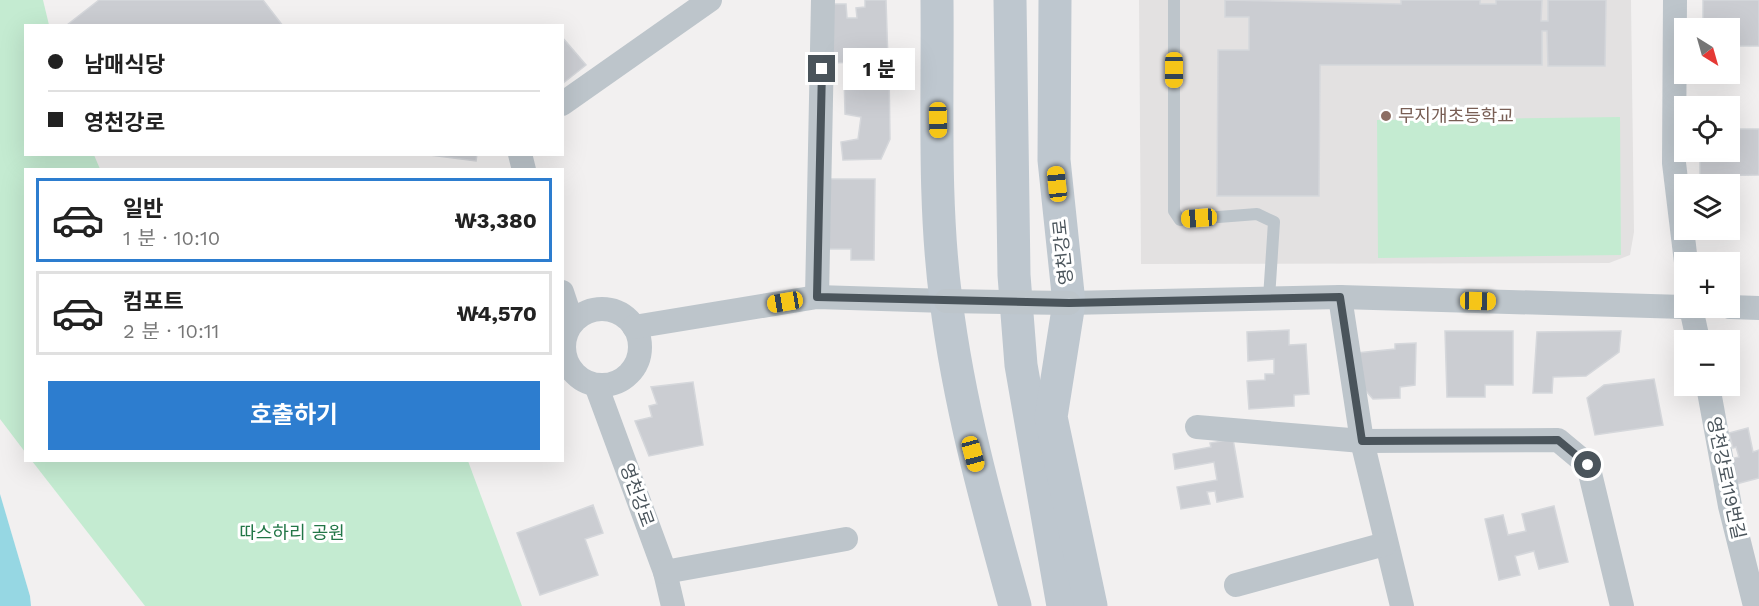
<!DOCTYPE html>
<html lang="ko">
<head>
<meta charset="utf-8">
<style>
	:root { --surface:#fff; --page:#f6f6f6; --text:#222; --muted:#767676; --line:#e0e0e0; --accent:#2d7dcf }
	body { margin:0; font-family:"Work Sans","Noto Sans KR",sans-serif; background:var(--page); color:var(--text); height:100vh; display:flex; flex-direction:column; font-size:22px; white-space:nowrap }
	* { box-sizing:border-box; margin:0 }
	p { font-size:20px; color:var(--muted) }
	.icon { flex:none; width:33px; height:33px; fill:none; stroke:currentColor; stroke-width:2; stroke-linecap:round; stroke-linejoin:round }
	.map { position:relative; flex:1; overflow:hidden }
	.panel { position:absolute; left:24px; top:168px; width:540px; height:294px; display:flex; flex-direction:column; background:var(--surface); border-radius:0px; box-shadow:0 6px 24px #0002 }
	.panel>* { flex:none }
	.top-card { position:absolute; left:24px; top:24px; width:540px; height:132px; border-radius:0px; box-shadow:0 6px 24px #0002; display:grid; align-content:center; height:132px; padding:0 24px; background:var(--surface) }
	.needle { width:39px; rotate:143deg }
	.fabs { position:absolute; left:1674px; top:18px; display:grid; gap:12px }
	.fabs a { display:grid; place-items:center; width:66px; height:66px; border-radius:0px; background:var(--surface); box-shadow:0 6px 24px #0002; font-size:30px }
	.end { position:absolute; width:27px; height:27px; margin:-14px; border:8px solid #4a545b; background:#fff; box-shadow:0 0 0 3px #fff }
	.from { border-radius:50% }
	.bubble { position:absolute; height:42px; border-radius:0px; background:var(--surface); box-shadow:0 6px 24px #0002; font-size:20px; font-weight:700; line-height:42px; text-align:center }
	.car { position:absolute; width:18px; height:36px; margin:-18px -9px; border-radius:8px; box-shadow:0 0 4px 2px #0007; background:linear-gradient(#f5c518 24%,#345 0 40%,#f5c518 0 76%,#345 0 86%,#f5c518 0) }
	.top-card b { display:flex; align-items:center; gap:21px; height:57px; font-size:22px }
	.top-card b+b { border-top:2px solid var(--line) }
	.top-card i { width:15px; height:15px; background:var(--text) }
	ul { padding:10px 0 0; list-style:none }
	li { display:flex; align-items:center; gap:18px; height:84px; margin:0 12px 9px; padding:0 12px; border:3px solid var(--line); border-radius:0px }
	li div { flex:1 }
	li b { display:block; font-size:22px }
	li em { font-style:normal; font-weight:700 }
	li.current { border-color:var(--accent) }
	li>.icon { width:54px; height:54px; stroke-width:1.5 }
	.button { display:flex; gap:12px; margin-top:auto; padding:12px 24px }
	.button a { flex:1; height:69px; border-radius:0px; background:var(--accent); color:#fff; font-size:24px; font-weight:700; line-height:69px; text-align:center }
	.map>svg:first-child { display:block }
</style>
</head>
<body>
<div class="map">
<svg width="1759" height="606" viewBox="0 0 1759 606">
	<rect width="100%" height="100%" fill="#f2f0f0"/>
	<path fill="#e3e1e1" d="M1139 0H1631L1634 232 1630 255 1609 263 1141 264Z"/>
	<g fill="#c4ebd1">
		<path d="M0 0H43L49 25 26 26V154L94 155 100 169 26 170 25 452 0 419Z"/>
		<path d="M1620 117 1621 255 1378 258 1377 120Z"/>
		<path d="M32 461H468L522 606H145Z"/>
	</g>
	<path fill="#96d7e3" d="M0 494 30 596 31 606H0Z"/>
	<g fill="#cbcdd2" stroke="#d5d7db" stroke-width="1.5">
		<path d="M99 0H263L283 26 67 25Z"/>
		<path d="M865 0H886L888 61 831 63 829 4H846L847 18H857L856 8 865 7Z"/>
		<path d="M1225 0 1401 4V0H1480V4H1496V0H1542L1541 21H1548V0H1606L1605 66H1548L1547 31H1542V65H1320L1319 196H1217L1218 50H1249V17H1225Z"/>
		<path d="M1703 0H1759V46H1730V28H1709V24H1703Z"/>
		<path d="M562 37 586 65 562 84Z"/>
		<path d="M889 69 890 139 881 159 843 160 841 142 858 139 861 117 845 114 844 73Z"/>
		<path d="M1730 129H1759V175L1700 176V152H1730Z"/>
		<path d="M422 154H477L476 161Z"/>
		<path d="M830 179H875L874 260H851V249H829Z"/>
		<path d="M1289 330V345L1306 344 1309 394 1294 395V406L1249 409 1247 381 1265 380V374H1274V359L1248 361 1247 332Z"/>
		<path d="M1445 331H1513V385H1485V397H1447Z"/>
		<path d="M1621 331 1619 352 1586 376 1553 377 1552 393H1533L1537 332Z"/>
		<path d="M1416 343 1415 385 1400 387V398L1373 399 1359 383 1357 353 1395 349V344Z"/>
		<path d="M1654 379 1663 425 1595 435 1587 398 1604 385Z"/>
		<path d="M693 382 703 445 649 456 635 421 652 417 649 406 657 404 651 387Z"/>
		<path d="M1748 428 1753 452 1759 450V478L1736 484 1730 459 1739 457 1736 447 1733 448 1729 433Z"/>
		<path d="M1233 439 1243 497 1217 502 1215 491 1207 492 1210 504 1181 509 1177 487 1217 480 1214 462 1175 469 1173 454 1211 447 1210 443Z"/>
		<path d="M593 505 603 533 585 539 598 575 540 595 517 533Z"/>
		<path d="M1554 506 1568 562 1539 569 1534 551 1515 556 1520 575 1499 580 1485 519 1503 515 1508 535 1526 531 1522 514Z"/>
	</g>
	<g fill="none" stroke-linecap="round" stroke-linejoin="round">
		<path stroke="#bdc5cb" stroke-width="12" d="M1174 0V211L1180 220 1257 214 1274 222 1269 298"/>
		<g stroke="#bdc5cb" stroke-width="24">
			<path d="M1675 0 1674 163 1686 262"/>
			<path d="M562 104 710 0"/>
			<path d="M520 154 524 170"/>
			<path d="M562 292 572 322"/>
			<path d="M817 297 823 0"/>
			<path d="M1340 297 1362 441 1402 606"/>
			<path d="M1069 303 1340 297 1684 307"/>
			<path d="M1730 307 1759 308"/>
			<path d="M1691 308 1698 340"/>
			<circle cx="602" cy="347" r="38"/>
			<path d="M634 327 817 297 946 301"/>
			<path d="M596 385 665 572 673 606"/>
			<path d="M1708 386 1730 506 1755 606"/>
			<path d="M1197 427 1362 441 1558 440 1588 465 1622 606"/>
			<path d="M665 572 846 539"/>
			<path d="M1236 585 1385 544"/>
		</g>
		<g stroke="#bec7cf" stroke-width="33">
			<path d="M937 0C938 99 933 201 946 300 959 405 987 505 1015 606"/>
			<path d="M1010 0 1014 275 1021 365 1063 606"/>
			<path d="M1055 0 1054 160 1069 303 1051 417 1091 606"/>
		</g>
		<path stroke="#bdc5cb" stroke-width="24" d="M946 301 1069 303"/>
	</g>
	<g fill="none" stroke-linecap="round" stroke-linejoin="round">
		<path stroke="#4a545b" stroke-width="8" d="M822 69 817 297 1069 303 1340 297 1362 441 1558 440 1588 465"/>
	</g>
	<circle fill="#8d6e63" stroke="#fff" stroke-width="2" cx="1386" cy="116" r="6"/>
	<g text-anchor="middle" stroke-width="6" stroke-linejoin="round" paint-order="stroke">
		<g font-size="18" fill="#785e54" stroke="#fff" text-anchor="start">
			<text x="1398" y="122">무지개초등학교</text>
		</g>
		<g font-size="18" fill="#4a545b" stroke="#fff">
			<text transform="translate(1063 252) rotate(-96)" y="6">영천강로</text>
			<text transform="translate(1726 478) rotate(78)" y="6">영천강로119번길</text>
			<text transform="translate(637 495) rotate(70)" y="6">영천강로</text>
		</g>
		<g font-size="18" fill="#227647" stroke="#fff">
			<text x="292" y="539">따스하리 공원</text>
		</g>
	</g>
</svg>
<div class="fabs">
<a><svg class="needle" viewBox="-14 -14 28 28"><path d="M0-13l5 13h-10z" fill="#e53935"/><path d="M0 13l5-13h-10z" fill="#767676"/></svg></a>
<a><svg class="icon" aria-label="locate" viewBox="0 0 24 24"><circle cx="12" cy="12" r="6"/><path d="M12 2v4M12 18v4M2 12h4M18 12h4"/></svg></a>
<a><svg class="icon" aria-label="layers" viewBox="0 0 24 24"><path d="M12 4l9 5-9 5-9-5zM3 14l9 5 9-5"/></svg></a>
<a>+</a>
<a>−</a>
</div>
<i class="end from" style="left:1588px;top:465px"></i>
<i class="end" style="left:822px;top:69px"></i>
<div class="bubble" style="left:843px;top:48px;width:72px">1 분</div>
<i class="car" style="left:1174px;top:70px;rotate:180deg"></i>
<i class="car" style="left:938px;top:120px;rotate:179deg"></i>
<i class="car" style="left:1057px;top:184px;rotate:354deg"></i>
<i class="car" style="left:1199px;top:218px;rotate:266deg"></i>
<i class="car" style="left:1478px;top:301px;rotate:91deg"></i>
<i class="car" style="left:785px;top:302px;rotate:260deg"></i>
<i class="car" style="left:973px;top:454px;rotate:165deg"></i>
<div class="top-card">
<b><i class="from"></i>남매식당</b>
<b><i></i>영천강로</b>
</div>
<section class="panel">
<ul>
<li class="current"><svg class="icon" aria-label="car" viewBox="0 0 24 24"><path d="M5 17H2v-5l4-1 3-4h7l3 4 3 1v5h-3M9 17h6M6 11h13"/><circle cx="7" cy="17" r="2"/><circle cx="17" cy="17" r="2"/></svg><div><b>일반</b><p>1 분 · 10:10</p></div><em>₩3,380</em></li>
<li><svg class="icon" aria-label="car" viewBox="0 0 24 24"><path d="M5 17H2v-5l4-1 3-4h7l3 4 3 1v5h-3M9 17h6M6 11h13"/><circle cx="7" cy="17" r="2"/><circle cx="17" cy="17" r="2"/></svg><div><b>컴포트</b><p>2 분 · 10:11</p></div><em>₩4,570</em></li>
</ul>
<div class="button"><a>호출하기</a></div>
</section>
</div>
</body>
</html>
